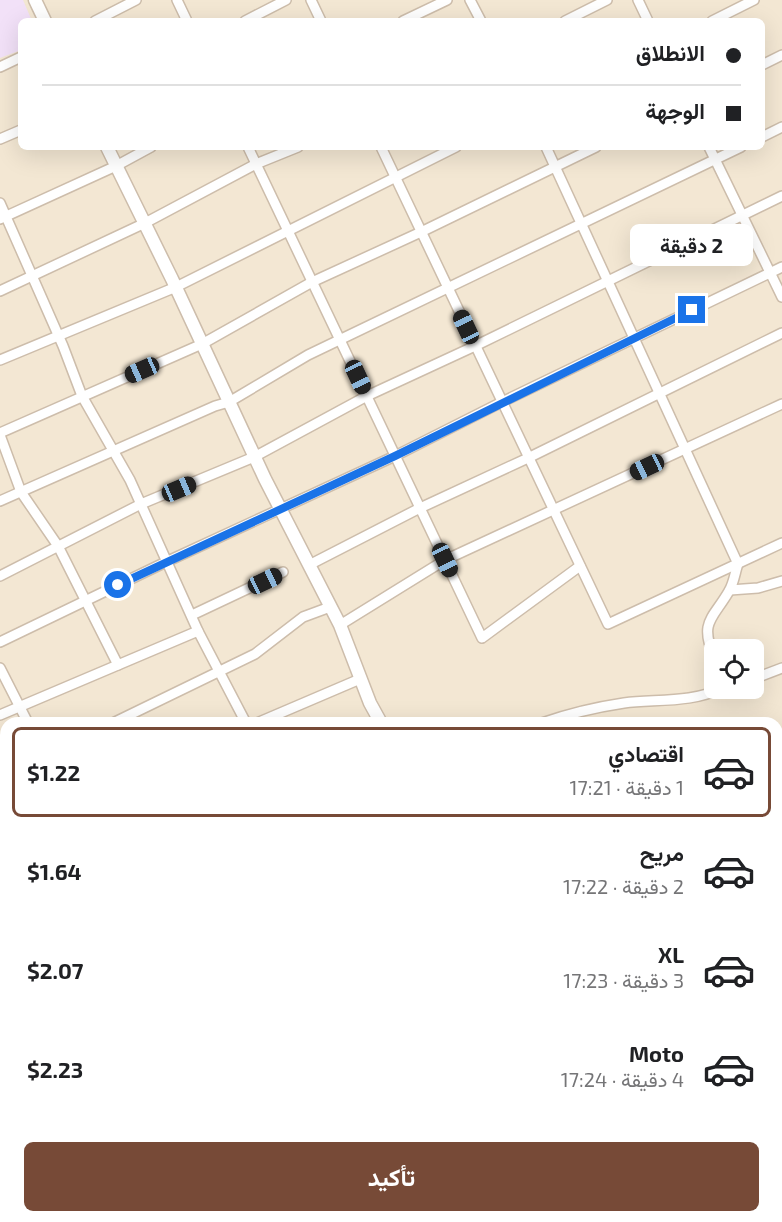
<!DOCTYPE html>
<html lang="ar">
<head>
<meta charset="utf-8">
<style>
	:root { --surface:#fff; --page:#f6f6f6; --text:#202124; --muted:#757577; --line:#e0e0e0; --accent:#774a37 }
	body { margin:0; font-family:"Exo 2",Vazirmatn,sans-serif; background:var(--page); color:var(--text); direction:rtl; height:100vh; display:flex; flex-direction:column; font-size:22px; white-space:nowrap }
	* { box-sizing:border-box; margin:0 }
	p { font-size:20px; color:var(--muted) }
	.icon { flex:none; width:33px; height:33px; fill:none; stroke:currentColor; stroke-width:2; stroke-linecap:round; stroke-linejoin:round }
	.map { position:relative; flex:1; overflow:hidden; direction:ltr }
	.drawer { position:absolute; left:0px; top:717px; width:783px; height:506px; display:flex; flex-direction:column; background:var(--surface); border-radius:18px 18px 0 0; box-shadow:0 6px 24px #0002; direction:rtl }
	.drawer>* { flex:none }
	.top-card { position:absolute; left:18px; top:18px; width:747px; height:132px; border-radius:9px; box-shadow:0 6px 24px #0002; direction:rtl; display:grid; align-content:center; height:132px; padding:0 24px; background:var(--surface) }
	.fabs { position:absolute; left:704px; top:639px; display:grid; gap:12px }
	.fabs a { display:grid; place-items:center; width:60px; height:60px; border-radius:9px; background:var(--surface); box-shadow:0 6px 24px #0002; font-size:30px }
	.end { position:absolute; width:27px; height:27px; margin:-14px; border:8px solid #1a73e8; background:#fff; box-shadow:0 0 0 3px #fff }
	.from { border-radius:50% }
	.bubble { position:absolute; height:42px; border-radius:9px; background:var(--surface); box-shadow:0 6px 24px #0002; font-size:20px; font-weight:700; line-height:42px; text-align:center; direction:rtl }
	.car { position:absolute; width:18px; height:36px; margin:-18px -9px; border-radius:8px; box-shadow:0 0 4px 2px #0007; background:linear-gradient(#222 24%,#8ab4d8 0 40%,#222 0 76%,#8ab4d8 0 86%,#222 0) }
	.top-card b { display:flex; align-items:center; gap:21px; height:57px; font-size:22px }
	.top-card b+b { border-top:2px solid var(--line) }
	.top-card i { width:15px; height:15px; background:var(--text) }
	ul { padding:10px 0 0; list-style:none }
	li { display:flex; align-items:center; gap:18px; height:90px; margin:0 12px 9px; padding:0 12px; border:3px solid transparent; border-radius:9px }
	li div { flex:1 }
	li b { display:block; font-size:22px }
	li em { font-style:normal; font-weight:700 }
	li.on { border-color:var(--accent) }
	li>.icon { width:54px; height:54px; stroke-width:1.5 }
	.action { display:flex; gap:12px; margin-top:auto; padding:12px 24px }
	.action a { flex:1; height:69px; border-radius:9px; background:var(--accent); color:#fff; font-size:24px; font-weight:700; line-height:69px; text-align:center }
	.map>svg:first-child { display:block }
</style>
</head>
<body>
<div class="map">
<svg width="782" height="1222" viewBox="0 0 782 1222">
	<rect width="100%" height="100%" fill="#fbf5e5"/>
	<path fill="#f3e7d3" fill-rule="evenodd" d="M0 0H782V1222H0ZM21 21H762V147H21ZM714 650H753V688H714ZM6 723H777V1216H6Z"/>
	<path fill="#f2e1f8" d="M0 0H23L32 21H21V50L0 58Z"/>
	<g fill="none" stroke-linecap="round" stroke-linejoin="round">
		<g stroke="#cdbdab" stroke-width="12">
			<g id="minor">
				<path d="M177 0 187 21"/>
				<path d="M311 0 321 21"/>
				<path d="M470 0 481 21"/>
				<path d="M638 0 648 21"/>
				<path d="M95 21 136 0"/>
				<path d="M245 21 286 0"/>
				<path d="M403 21 447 0"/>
				<path d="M565 21 607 0"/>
				<path d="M712 21 754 0"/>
				<path d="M762 65 782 55"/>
				<path d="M0 67 21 57"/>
				<path d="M762 137 782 127"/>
				<path d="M0 139 21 130"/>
				<path d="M248 147 482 638 580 566"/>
				<path d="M381 147 608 624 782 543"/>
				<path d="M546 147 738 564C735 572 734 583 729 591 713 619 699 621 714 657"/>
				<path d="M709 147 782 297"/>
				<path d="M0 203 63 346 82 396 130 480 198 631 246 723"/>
				<path d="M0 219 116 166 151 147"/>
				<path d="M0 291 145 223 256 164 298 147"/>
				<path d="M0 360 176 287 456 147"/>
				<path d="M0 433 202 344 312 282 421 232 596 147"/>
				<path d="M0 435 21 492 58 546 118 665"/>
				<path d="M0 501 215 406 229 402 308 355 741 147"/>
				<path d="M309 565 420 508 528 458 782 333"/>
				<path d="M0 576 141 504 254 457 367 396 475 346 782 196"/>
				<path d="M730 590 758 588 782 581"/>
				<path d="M192 615 283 572"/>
				<path d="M340 625 445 560 782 404"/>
				<path d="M0 642 168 561 395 456 502 402 782 267"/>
				<path d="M0 668 28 723"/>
				<path d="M753 679 782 668"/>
				<path d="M0 715 198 631"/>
				<path d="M113 723 255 654 303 617 330 607"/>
				<path d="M257 723 360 679"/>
				<path d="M542 723C568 714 597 707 624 703 656 699 693 703 722 688"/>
				<path d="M0 777 6 774"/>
				<path d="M0 844 6 841"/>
				<path d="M0 914 6 911"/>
				<path d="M0 982 6 979"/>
				<path d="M0 997 6 1007"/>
			</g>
		</g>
		<g stroke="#cdbdab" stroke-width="15">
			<g id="tertiary">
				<path d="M35 0 45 21"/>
				<path d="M107 147 172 279 265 479 340 625 370 703 381 723"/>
			</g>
		</g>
		<g stroke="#cfbea9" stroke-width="16">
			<g id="secondary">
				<path d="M777 977 782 975"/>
				<path d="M550 1222 554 1216"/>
			</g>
		</g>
		<use href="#minor" stroke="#fff" stroke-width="9"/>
		<use href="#tertiary" stroke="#fff" stroke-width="12"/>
		<use href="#secondary" stroke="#fff" stroke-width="14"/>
	</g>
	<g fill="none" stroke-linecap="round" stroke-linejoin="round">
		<path stroke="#1a73e8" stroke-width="8" d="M118 585 395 456 692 310"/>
	</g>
</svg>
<div class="fabs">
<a><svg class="icon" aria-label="locate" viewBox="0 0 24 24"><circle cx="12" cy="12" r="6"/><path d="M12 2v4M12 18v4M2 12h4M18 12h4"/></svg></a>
</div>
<i class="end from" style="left:118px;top:585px"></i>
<i class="end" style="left:692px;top:310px"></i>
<div class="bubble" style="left:630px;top:224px;width:123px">2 دقيقة</div>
<i class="car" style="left:466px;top:327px;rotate:335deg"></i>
<i class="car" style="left:142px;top:370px;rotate:246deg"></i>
<i class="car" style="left:358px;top:377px;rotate:155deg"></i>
<i class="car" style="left:647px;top:467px;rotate:245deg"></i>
<i class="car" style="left:179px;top:489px;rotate:67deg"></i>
<i class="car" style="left:445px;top:560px;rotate:155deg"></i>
<i class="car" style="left:265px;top:581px;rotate:65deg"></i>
<div class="top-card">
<b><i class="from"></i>الانطلاق</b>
<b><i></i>الوجهة</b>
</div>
<section class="drawer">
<ul>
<li class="on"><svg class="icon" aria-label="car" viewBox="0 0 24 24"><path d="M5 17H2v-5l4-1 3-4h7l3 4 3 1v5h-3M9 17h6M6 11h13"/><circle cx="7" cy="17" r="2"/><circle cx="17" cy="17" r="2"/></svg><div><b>اقتصادي</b><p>1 دقيقة · 17:21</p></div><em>$1.22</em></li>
<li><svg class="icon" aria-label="car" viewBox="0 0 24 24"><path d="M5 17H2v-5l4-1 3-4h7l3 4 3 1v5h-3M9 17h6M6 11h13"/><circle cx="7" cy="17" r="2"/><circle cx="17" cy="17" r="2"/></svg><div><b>مريح</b><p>2 دقيقة · 17:22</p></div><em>$1.64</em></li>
<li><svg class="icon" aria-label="car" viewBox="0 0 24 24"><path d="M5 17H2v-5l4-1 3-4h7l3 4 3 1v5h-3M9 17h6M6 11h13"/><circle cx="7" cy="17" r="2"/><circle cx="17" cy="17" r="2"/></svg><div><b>XL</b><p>3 دقيقة · 17:23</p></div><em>$2.07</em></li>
<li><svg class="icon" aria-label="car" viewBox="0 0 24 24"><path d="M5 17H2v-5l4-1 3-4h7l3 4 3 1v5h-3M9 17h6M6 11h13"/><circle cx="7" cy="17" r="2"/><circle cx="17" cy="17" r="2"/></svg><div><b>Moto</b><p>4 دقيقة · 17:24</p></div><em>$2.23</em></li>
</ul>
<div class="action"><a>تأكيد</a></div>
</section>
</div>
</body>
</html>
